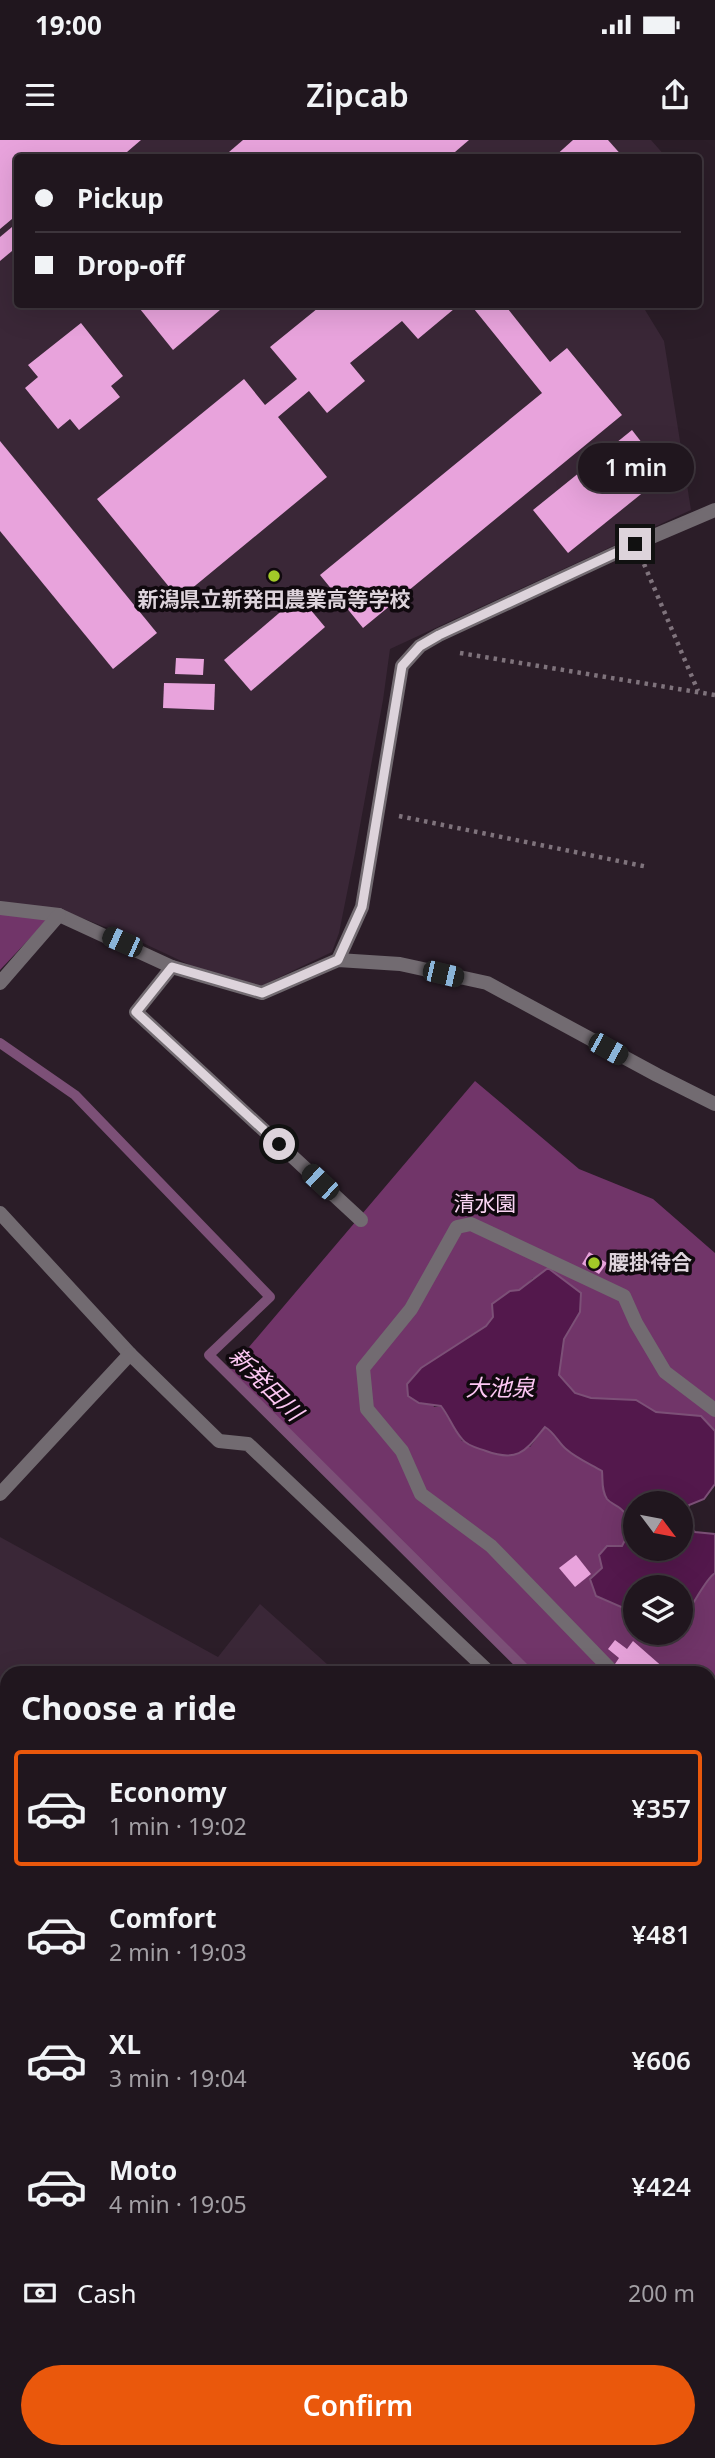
<!DOCTYPE html>
<html lang="en">
<head>
<meta charset="utf-8">
<style>
	:root { --surface:#20161e; --page:#281f27; --text:#f1f3f6; --muted:#a29fa4; --line:#3d353c; --accent:#ea580c }
	body { margin:0; font-family:"Noto Sans","Noto Sans JP",sans-serif; background:var(--page); color:var(--text); height:100vh; display:flex; flex-direction:column; font-size:26px; white-space:nowrap }
	* { box-sizing:border-box; margin:0 }
	p { font-size:23px; color:var(--muted) }
	.icon { flex:none; width:38px; height:38px; fill:none; stroke:currentColor; stroke-width:2; stroke-linecap:round; stroke-linejoin:round }
	.map { position:relative; flex:1; overflow:hidden }
	.panel { position:absolute; left:0px; top:1526px; width:716px; height:793px; display:flex; flex-direction:column; background:var(--surface); border-radius:21px 21px 0 0; box-shadow:0 7px 28px #0002,0 0 0 2px var(--line) }
	.panel>* { flex:none }
	.banner { position:absolute; left:14px; top:14px; width:688px; height:154px; border-radius:7px; box-shadow:0 7px 28px #0002,0 0 0 2px var(--line); display:grid; align-content:center; height:154px; padding:0 21px; background:var(--surface) }
	.needle { width:46px; rotate:122deg }
	.fabs { position:absolute; left:623px; top:1351px; display:grid; gap:14px }
	.fabs a { display:grid; place-items:center; width:70px; height:70px; border-radius:50%; background:var(--surface); box-shadow:0 7px 28px #0002,0 0 0 2px var(--line); font-size:35px }
	.end { position:absolute; width:32px; height:32px; margin:-16px; border:9px solid #ddd3db; background:#111; box-shadow:0 0 0 4px #111 }
	.from { border-radius:50% }
	.bubble { position:absolute; height:49px; border-radius:24px; background:var(--surface); box-shadow:0 7px 28px #0002,0 0 0 2px var(--line); font-size:23px; font-weight:600; line-height:49px; text-align:center }
	.car { position:absolute; width:21px; height:42px; margin:-21px -10px; border-radius:9px; box-shadow:0 0 5px 2px #0007; background:linear-gradient(#222 24%,#8ab4d8 0 40%,#222 0 76%,#8ab4d8 0 86%,#222 0) }
	.banner b { display:flex; align-items:center; gap:24px; height:66px; font-size:26px }
	.banner b+b { border-top:2px solid var(--line) }
	.banner i { width:18px; height:18px; background:var(--text) }
	ul { padding:0; list-style:none }
	li { display:flex; align-items:center; gap:21px; height:116px; margin:0 14px 10px; padding:0 7px; border:4px solid transparent; border-radius:7px }
	li div { flex:1 }
	li b { display:block; font-size:26px }
	li em { font-style:normal; font-weight:600 }
	li.on { border-color:var(--accent) }
	li>.icon { width:63px; height:63px; stroke-width:1.5 }
	h2 { padding:0 21px; font-size:32px; line-height:84px }
	.pay { display:flex; align-items:center; gap:18px; height:77px; padding:0 21px; font-size:26px }
	.pay p { margin-inline-start:auto }
	.action { display:flex; gap:14px; margin-top:auto; padding:14px 21px }
	.action a { flex:1; height:80px; border-radius:42px; background:var(--accent); color:#fff; font-size:28px; font-weight:600; line-height:80px; text-align:center }
	.status { display:flex; justify-content:space-between; align-items:center; height:49px; padding:0 35px; background:var(--surface); direction:ltr }
	.status svg { height:19px; fill:currentColor }
	header { display:flex; justify-content:space-between; align-items:center; height:91px; padding:0 21px; background:var(--surface); font-size:32px; font-weight:600 }
	.map>svg:first-child { display:block }
</style>
</head>
<body>
<div class="status"><b>19:00</b><svg viewBox="0 0 49 12"><path d="M0 12V9h3v3zM5 12V6h3v6zM10 12V3h3v9zM15 12V0h3v12zM26 1h20v11H26zM47 4h2v5h-2z"/></svg></div>
<header><svg class="icon" aria-label="menu" viewBox="0 0 24 24"><path d="M4 6h16M4 12h16M4 18h16"/></svg>Zipcab<svg class="icon" aria-label="share" viewBox="0 0 24 24"><path d="M12 15V3M7 8l5-5 5 5M5 13v7h14v-7"/></svg></header>
<div class="map">
<svg width="715" height="2318" viewBox="0 0 715 2318">
	<rect width="100%" height="100%" fill="#2b1d28"/>
	<g fill="#3a2737">
		<path d="M0 0H651L666 17 18 18V164L642 165 664 201 691 370 390 509 383 560 355 713 339 793 332 812 259 847 209 834 126 795 56 768 0 764Z"/>
		<path d="M0 1397 218 1517 260 1464 337 1533H7V1812L0 1807Z"/>
		<path d="M709 1863 715 1868V2295L709 2291Z"/>
	</g>
	<g fill="#713569">
		<path d="M0 772 50 777 0 830Z"/>
		<path d="M475 941 579 1029 653 1059 715 1113V1291L701 1276 656 1272 636 1260 591 1258 575 1253 559 1235 564 1199 580 1172 533 1138 493 1177 486 1186 421 1228 434 1267 441 1266 462 1301 530 1307 545 1287C555 1292 559 1304 568 1311 579 1319 591 1324 602 1331 603 1341 601 1351 607 1359 611 1364 617 1365 621 1369 634 1381 629 1393 622 1406H607L596 1456 628 1470 635 1466V1493H681V1477H685C693 1466 705 1439 715 1433V1718L709 1712V1533H529L227 1233Z"/>
	</g>
	<path fill="#53184c" stroke="#7c5077" stroke-width="2" fill-rule="evenodd" d="M548 1128 581 1153 580 1172 564 1199 559 1235 575 1253 591 1258 636 1260 656 1272 701 1276 715 1291V1344L704 1359 689 1365 683 1379 695 1392 715 1394V1433C705 1439 693 1466 684 1477H681V1447H635V1466L628 1470 596 1456 590 1439 602 1428 599 1415 607 1406H622C629 1393 634 1380 621 1369 617 1365 611 1364 607 1359 601 1350 603 1340 602 1331 590 1324 576 1318 566 1309 558 1302 554 1292 545 1287 526 1310 519 1323 486 1311 478 1308 467 1306 462 1299 453 1289 449 1276 441 1266L419 1263 408 1256 407 1244 421 1228 486 1186 493 1177 492 1164 510 1151 519 1150ZM635 1363H681V1409H635Z"/>
	<g fill="none" stroke-linecap="round" stroke-linejoin="round">
		<g stroke="#7c5077" stroke-width="10">
			<path d="M0 903 75 955 270 1157 209 1215 529 1533"/>
			<path d="M709 1712 715 1718"/>
			<path d="M0 2272 7 2276"/>
			<path d="M64 2312 74 2318"/>
		</g>
	</g>
	<g fill="#e8a3dc">
		<path d="M0 0H141L120 18H18V74L0 89Z"/>
		<path d="M243 0H469L448 18H222Z"/>
		<path d="M573 0H608L624 18H553Z"/>
		<path d="M18 82V106L0 121V97Z"/>
		<path d="M136 164H227L173 210Z"/>
		<path d="M323 164H460L418 199 402 181 350 223 365 241 327 273 309 251 278 277 327 337 179 459 97 359 244 239 265 265 297 239 270 207Z"/>
		<path d="M470 164H504L550 222 567 208 622 275 363 488 320 435 542 253Z"/>
		<path d="M81 183 123 236 111 246 120 257 79 290 70 279 58 289 25 248 38 237 28 225Z"/>
		<path d="M632 290 666 334 568 413 533 370Z"/>
		<path d="M0 301 157 493 113 529 0 391Z"/>
		<path d="M299 456 325 487 251 551 224 520Z"/>
		<path d="M176 518 204 519 203 535 175 534Z"/>
		<path d="M164 543 215 544 214 570 163 568Z"/>
		<path d="M589 1112 607 1123 599 1134 582 1124Z"/>
		<path d="M576 1415 591 1434 575 1447 559 1428Z"/>
		<path d="M615 1500 627 1509 633 1501 665 1529 662 1533H627L615 1524 619 1518 608 1509Z"/>
		<path d="M709 1755 715 1761V1812L709 1806Z"/>
	</g>
	<g fill="none" stroke-linecap="round" stroke-linejoin="round">
		<g stroke="#7f737c" stroke-width="4.5" stroke-dasharray="3.5 5" stroke-linecap="butt">
			<path d="M644 424 698 551"/>
			<path d="M460 513 715 555"/>
			<path d="M399 676 648 727"/>
		</g>
		<g stroke="#726b71" stroke-width="14">
			<path d="M172 827 136 872 361 1080"/>
			<path d="M614 1533 491 1406 421 1354 402 1311 367 1269 363 1228 411 1169 457 1087 471 1084 624 1156 636 1183 665 1232 715 1270"/>
			<path d="M709 1630 715 1637"/>
		</g>
		<g stroke="#726b71" stroke-width="14">
			<path d="M0 768 59 775 172 827 262 853 338 820 400 824 487 843 657 935 715 964"/>
			<path d="M338 820 362 767 402 526 420 506 439 495 635 404 715 370"/>
			<path d="M0 843 59 775"/>
			<path d="M0 1073 130 1214"/>
			<path d="M0 1354 130 1214 219 1301 248 1304 490 1533"/>
			<path d="M709 1740 715 1746"/>
			<path d="M0 2039 7 2043"/>
			<path d="M429 2312 439 2318"/>
			<path d="M1 2318 7 2307"/>
		</g>
		<g stroke="#d4c2d0" stroke-width="19">
			<path d="M0 1564 7 1569"/>
			<path d="M709 2047 715 2051"/>
		</g>
	</g>
	<g fill="none" stroke-linecap="round" stroke-linejoin="round">
		<path stroke="#ddd3db" stroke-width="9" d="M279 1004 136 872 172 827 262 853 338 820 362 767 402 526 420 506 439 495 635 404"/>
	</g>
	<g fill="#a2c928" stroke="#10090e" stroke-width="2.5">
		<circle cx="274" cy="436" r="7"/>
		<circle cx="594" cy="1123" r="7"/>
	</g>
	<g text-anchor="middle" stroke-width="7" stroke-linejoin="round" paint-order="stroke">
		<g font-size="21" font-weight="bold" fill="#ddd3db" stroke="#10090e">
			<text x="274" y="467">新潟県立新発田農業高等学校</text>
			<text x="608" y="1130" text-anchor="start">腰掛待合</text>
		</g>
		<g font-size="21" fill="#f9d4f2" stroke="#10090e">
			<text x="485" y="1071">清水園</text>
		</g>
		<g font-size="23" font-style="italic" fill="#fdc7f3" stroke="#10090e">
			<text transform="translate(266 1244) rotate(45)" y="8">新発田川</text>
			<text x="500" y="1256">大池泉</text>
		</g>
	</g>
</svg>
<div class="fabs">
<a><svg class="needle" viewBox="-14 -14 28 28"><path d="M0-13l5 13h-10z" fill="#e53935"/><path d="M0 13l5-13h-10z" fill="#a29fa4"/></svg></a>
<a><svg class="icon" aria-label="layers" viewBox="0 0 24 24"><path d="M12 4l9 5-9 5-9-5zM3 14l9 5 9-5"/></svg></a>
</div>
<i class="end from" style="left:279px;top:1004px"></i>
<i class="end" style="left:635px;top:404px"></i>
<div class="bubble" style="left:578px;top:303px;width:116px">1 min</div>
<i class="car" style="left:122px;top:802px;rotate:294deg"></i>
<i class="car" style="left:443px;top:834px;rotate:103deg"></i>
<i class="car" style="left:608px;top:909px;rotate:119deg"></i>
<i class="car" style="left:320px;top:1042px;rotate:313deg"></i>
<div class="banner">
<b><i class="from"></i>Pickup</b>
<b><i></i>Drop-off</b>
</div>
<section class="panel">
<h2>Choose a ride</h2>
<ul>
<li class="on"><svg class="icon" aria-label="car" viewBox="0 0 24 24"><path d="M5 17H2v-5l4-1 3-4h7l3 4 3 1v5h-3M9 17h6M6 11h13"/><circle cx="7" cy="17" r="2"/><circle cx="17" cy="17" r="2"/></svg><div><b>Economy</b><p>1 min · 19:02</p></div><em>¥357</em></li>
<li><svg class="icon" aria-label="car" viewBox="0 0 24 24"><path d="M5 17H2v-5l4-1 3-4h7l3 4 3 1v5h-3M9 17h6M6 11h13"/><circle cx="7" cy="17" r="2"/><circle cx="17" cy="17" r="2"/></svg><div><b>Comfort</b><p>2 min · 19:03</p></div><em>¥481</em></li>
<li><svg class="icon" aria-label="car" viewBox="0 0 24 24"><path d="M5 17H2v-5l4-1 3-4h7l3 4 3 1v5h-3M9 17h6M6 11h13"/><circle cx="7" cy="17" r="2"/><circle cx="17" cy="17" r="2"/></svg><div><b>XL</b><p>3 min · 19:04</p></div><em>¥606</em></li>
<li><svg class="icon" aria-label="car" viewBox="0 0 24 24"><path d="M5 17H2v-5l4-1 3-4h7l3 4 3 1v5h-3M9 17h6M6 11h13"/><circle cx="7" cy="17" r="2"/><circle cx="17" cy="17" r="2"/></svg><div><b>Moto</b><p>4 min · 19:05</p></div><em>¥424</em></li>
</ul>
<div class="pay"><svg class="icon" aria-label="cash" viewBox="0 0 24 24"><path d="M3 7h18v10H3z"/><circle cx="12" cy="12" r="2"/></svg>Cash<p>200 m</p></div>
<div class="action"><a>Confirm</a></div>
</section>
</div>
</body>
</html>
